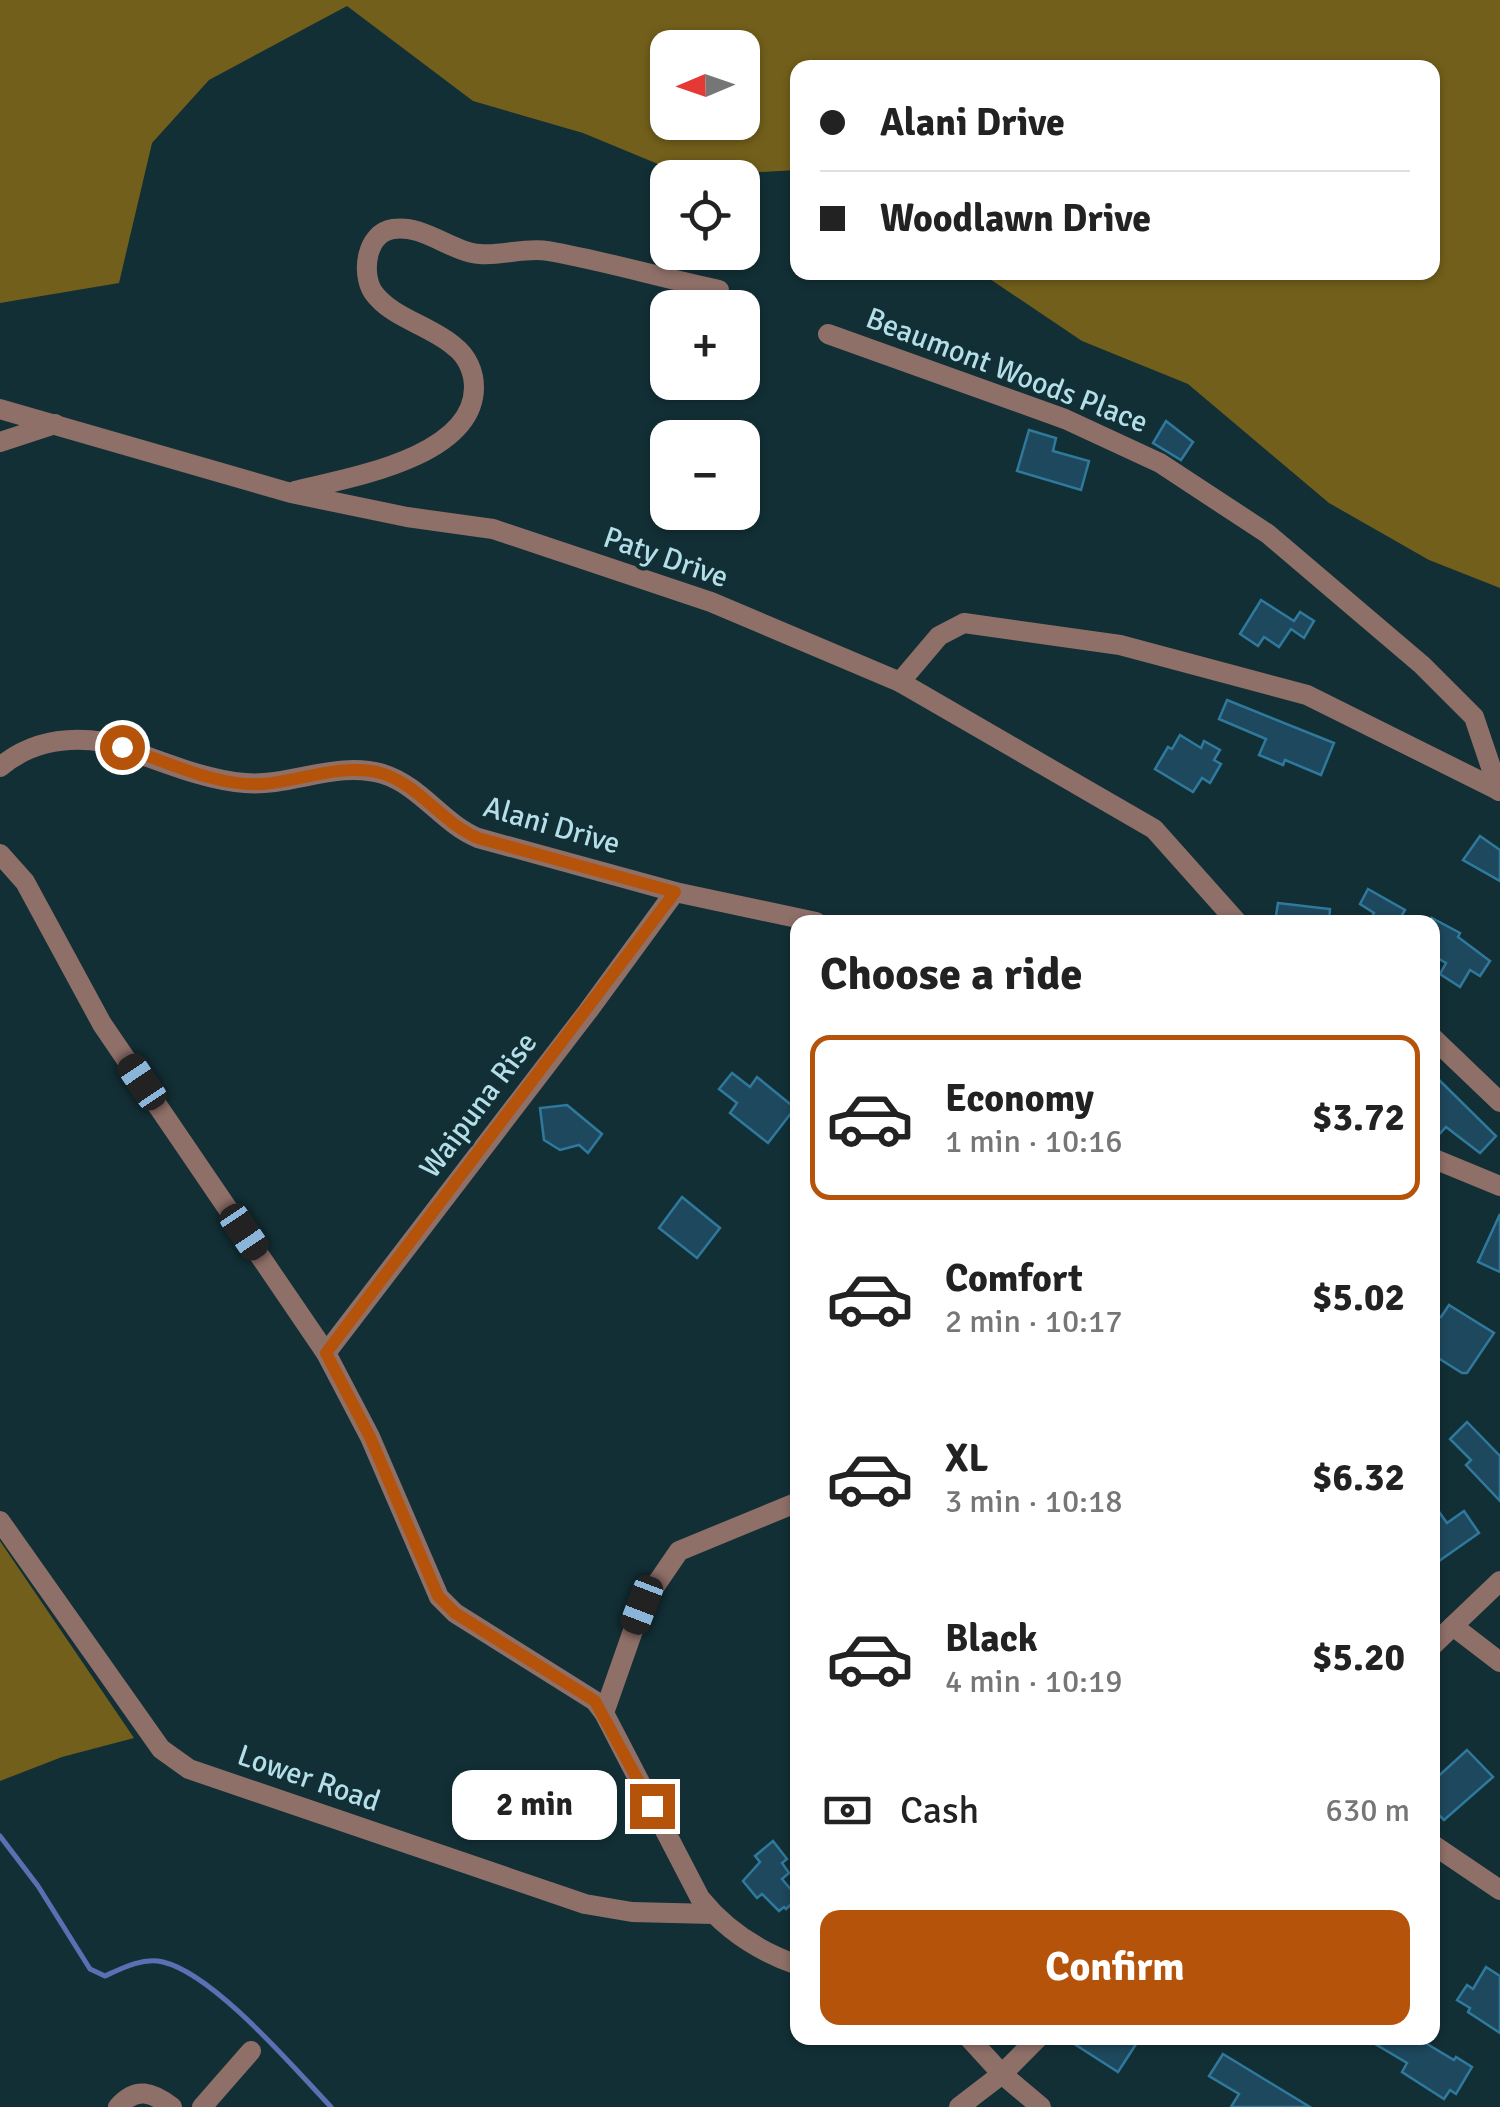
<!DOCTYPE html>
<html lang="en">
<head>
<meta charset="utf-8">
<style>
	:root { --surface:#fff; --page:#f6f6f6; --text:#222; --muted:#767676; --line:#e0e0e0; --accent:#b45309 }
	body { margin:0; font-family:Signika,sans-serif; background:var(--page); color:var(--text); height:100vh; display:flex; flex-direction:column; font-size:38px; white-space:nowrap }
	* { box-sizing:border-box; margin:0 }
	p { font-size:32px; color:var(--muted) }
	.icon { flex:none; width:55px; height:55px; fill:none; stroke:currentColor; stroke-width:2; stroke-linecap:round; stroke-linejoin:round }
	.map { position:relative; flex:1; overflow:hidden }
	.sheet { position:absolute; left:790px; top:915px; width:650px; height:1130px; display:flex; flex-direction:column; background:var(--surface); border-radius:20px; box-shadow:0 2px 8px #0004 }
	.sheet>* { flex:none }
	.banner { position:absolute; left:790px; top:60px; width:650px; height:220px; border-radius:20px; box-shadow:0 2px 8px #0004; display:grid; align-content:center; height:220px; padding:0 30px; background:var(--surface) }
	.needle { width:65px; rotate:268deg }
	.tools { position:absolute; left:650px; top:30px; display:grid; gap:20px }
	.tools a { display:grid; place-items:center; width:110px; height:110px; border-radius:20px; background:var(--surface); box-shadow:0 2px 8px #0004; font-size:50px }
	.end { position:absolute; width:45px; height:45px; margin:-22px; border:12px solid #b45309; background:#fff; box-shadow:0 0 0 5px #fff }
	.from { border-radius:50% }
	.bubble { position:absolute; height:70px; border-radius:20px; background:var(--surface); box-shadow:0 2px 8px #0004; font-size:32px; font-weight:800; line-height:70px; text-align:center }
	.car { position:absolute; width:30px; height:60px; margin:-30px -15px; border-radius:12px; box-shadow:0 0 8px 2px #0007; background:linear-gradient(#222 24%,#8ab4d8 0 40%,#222 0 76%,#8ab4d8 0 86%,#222 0) }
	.banner b { display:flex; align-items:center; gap:35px; height:95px; font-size:38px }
	.banner b+b { border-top:2px solid var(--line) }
	.banner i { width:25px; height:25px; background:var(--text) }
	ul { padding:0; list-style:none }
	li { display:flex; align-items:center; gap:30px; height:165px; margin:0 20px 15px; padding:0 10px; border:5px solid transparent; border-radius:20px }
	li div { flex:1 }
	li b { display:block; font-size:38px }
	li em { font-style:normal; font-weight:800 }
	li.on { border-color:var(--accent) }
	li>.icon { width:90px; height:90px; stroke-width:1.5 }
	h2 { padding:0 30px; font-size:45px; line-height:120px }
	.pay { display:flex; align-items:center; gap:25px; height:110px; padding:0 30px; font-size:38px }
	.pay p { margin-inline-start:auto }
	.primary-button { display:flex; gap:20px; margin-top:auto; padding:20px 30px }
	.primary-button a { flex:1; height:115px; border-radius:20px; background:var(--accent); color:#fff; font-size:40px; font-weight:800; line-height:115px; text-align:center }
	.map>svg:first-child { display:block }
</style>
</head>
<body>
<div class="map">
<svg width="1500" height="2107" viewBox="0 0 1500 2107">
	<rect width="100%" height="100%" fill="#122f35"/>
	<g fill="#725f1b" fill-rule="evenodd">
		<path d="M0 0H1500V588L1429 560 1329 503 1188 384 1082 341 981 273 1432 272V68H798L797 170 687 176 583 133 473 101 347 6 209 80 152 143 119 283 0 303ZM668 48H742V122H668Z"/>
		<path d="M0 1541 134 1738 62 1757 0 1781Z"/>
	</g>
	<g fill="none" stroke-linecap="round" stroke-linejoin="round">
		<path stroke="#5b70b3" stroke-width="5" d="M0 1836 38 1886 90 1969 105 1976C122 1968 143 1957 163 1962 214 1974 293 2067 331 2107"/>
	</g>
	<g fill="#1e485d" stroke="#2f799d" stroke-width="2.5">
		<path d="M1166 421 1193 442 1181 460 1153 443Z"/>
		<path d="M1029 430 1056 438 1053 451 1089 461 1081 490 1017 471Z"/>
		<path d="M1261 600 1294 621 1300 612 1314 621 1304 638 1291 629 1279 647 1264 637 1258 646 1240 634Z"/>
		<path d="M1227 700 1334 743 1321 775 1285 760 1283 765 1259 755 1266 739 1219 719Z"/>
		<path d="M1180 735 1201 748 1204 741 1220 750 1214 760 1221 764 1210 783 1202 778 1193 792 1155 769 1168 747 1172 749Z"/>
		<path d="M1480 836 1500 850V881L1463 860Z"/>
		<path d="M1368 889 1405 910 1398 922H1369L1374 913 1360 904Z"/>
		<path d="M1278 903 1330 909 1329 922H1275Z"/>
		<path d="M1432 918 1460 933 1458 937 1490 961 1480 976 1470 970 1460 987 1440 974 1446 963 1432 955Z"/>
		<path d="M732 1073 750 1087 757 1077 795 1108 768 1143 730 1113 737 1103 719 1089Z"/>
		<path d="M1432 1073 1496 1136 1480 1153 1446 1127 1432 1142Z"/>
		<path d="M567 1105 602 1134 588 1153 579 1145 560 1150 544 1140 540 1108Z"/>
		<path d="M682 1197 720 1228 697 1258 659 1228Z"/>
		<path d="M1500 1214V1272L1478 1262Z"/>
		<path d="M1449 1305 1494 1333 1467 1373H1462L1432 1354V1312L1441 1317Z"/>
		<path d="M1467 1422 1500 1456V1501L1466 1465 1471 1460 1450 1439Z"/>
		<path d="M1432 1502 1447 1523 1464 1511 1479 1533 1439 1561 1432 1552Z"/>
		<path d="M1467 1750 1493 1777 1444 1820 1432 1808V1782Z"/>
		<path d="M773 1841 787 1859 782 1863 789 1873 782 1879 798 1898 786 1909 784 1907 779 1911 762 1894 757 1898 743 1881 760 1862 755 1856Z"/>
		<path d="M1486 1967 1500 1976V2033L1468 2012 1470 2008 1457 2000 1467 1985 1473 1989Z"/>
		<path d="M1065 2038H1140L1118 2072Z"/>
		<path d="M1365 2038H1417L1454 2060 1456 2057 1472 2067 1456 2094 1450 2090 1444 2099 1402 2072 1407 2063Z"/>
		<path d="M1223 2054 1310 2107H1231L1239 2094 1209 2076Z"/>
	</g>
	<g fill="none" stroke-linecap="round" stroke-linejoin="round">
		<g stroke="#8f7069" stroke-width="20">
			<path d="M828 334 1065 419 1160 463 1268 534 1422 665 1474 717 1499 791"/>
			<path d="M0 409 291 493 407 517 493 529 711 602 900 682 1154 829 1237 922"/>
			<path d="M0 442 55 424"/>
			<path d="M295 491C347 478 474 458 474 387 474 372 467 356 455 347 432 326 391 318 373 292 361 273 366 233 393 229 423 224 451 252 480 254 502 256 526 247 548 251 605 261 662 278 719 290"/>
			<path d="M900 682 939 636 964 623 1120 645 1307 695 1500 791"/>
			<path d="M0 767C30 742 66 736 104 742 148 755 200 780 245 783 291 787 337 760 383 774 421 786 442 823 478 838L675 892 816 922"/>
			<path d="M0 854 25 882 102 1024 326 1353 370 1437 439 1597 455 1613 595 1701 604 1713 700 1898C725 1929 760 1952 798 1965"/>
			<path d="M1432 1037 1500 1102"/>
			<path d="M1432 1158 1500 1186"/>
			<path d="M326 1353 588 1011 675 892"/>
			<path d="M0 1521 161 1749 189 1769 585 1904 632 1912 713 1914"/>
			<path d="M1453 1626 1500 1662"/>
			<path d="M1432 1646 1500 1581"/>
			<path d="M604 1713 642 1605 679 1551 798 1502"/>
			<path d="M1432 1844 1500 1890"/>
			<path d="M969 2038 1002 2074 1041 2107"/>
			<path d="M118 2107C136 2086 152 2092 172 2107"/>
			<path d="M202 2107 251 2051"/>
			<path d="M959 2107 1002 2074 1038 2038"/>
		</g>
	</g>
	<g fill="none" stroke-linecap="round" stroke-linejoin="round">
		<path stroke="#b45309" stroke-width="12" d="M122 747C166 761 216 787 263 784 301 781 338 764 377 772 418 782 440 822 478 838L675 892 326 1353 370 1437 438 1596 455 1613 595 1701 652 1806"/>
	</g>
	<g text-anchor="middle" stroke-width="8" stroke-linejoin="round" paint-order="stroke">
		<g font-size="30" fill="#b4dee8" stroke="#122f35">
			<text transform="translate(1007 370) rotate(21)" y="10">Beaumont Woods Place</text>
			<text transform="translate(666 557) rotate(19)" y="10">Paty Drive</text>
			<text transform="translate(552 825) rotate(16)" y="10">Alani Drive</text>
			<text transform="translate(478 1105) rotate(-53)" y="10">Waipuna Rise</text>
			<text transform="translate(309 1778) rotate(19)" y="10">Lower Road</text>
		</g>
	</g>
</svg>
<div class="tools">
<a><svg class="needle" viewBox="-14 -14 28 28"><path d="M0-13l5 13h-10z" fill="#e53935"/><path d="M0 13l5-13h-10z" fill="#767676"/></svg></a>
<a><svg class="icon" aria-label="locate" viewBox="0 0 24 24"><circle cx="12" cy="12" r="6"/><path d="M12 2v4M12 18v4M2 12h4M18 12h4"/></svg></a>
<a>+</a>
<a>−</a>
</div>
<i class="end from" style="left:122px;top:747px"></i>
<i class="end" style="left:652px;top:1806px"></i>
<div class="bubble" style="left:452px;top:1770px;width:165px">2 min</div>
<i class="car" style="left:142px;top:1082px;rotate:326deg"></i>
<i class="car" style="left:244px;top:1232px;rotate:146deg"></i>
<i class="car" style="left:642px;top:1605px;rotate:201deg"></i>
<div class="banner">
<b><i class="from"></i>Alani Drive</b>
<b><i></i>Woodlawn Drive</b>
</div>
<section class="sheet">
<h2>Choose a ride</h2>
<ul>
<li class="on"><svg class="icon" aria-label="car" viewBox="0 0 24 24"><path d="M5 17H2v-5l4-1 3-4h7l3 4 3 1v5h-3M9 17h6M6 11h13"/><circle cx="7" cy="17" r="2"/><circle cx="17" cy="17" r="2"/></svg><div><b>Economy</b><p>1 min · 10:16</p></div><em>$3.72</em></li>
<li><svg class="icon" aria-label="car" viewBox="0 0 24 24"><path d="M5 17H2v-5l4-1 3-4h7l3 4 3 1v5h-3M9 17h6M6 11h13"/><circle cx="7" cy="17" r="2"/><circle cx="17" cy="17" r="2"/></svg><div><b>Comfort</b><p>2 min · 10:17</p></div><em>$5.02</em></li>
<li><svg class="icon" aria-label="car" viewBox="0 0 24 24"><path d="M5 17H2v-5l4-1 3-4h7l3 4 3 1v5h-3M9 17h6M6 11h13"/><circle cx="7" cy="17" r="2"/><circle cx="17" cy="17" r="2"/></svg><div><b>XL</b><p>3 min · 10:18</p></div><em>$6.32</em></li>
<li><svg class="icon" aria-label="car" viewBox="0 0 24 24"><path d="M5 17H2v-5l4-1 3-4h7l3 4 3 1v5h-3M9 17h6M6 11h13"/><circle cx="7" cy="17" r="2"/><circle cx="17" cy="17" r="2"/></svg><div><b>Black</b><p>4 min · 10:19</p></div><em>$5.20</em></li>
</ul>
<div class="pay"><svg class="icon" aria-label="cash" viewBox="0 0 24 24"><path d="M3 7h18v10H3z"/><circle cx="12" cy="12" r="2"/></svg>Cash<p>630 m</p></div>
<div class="primary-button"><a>Confirm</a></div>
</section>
</div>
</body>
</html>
